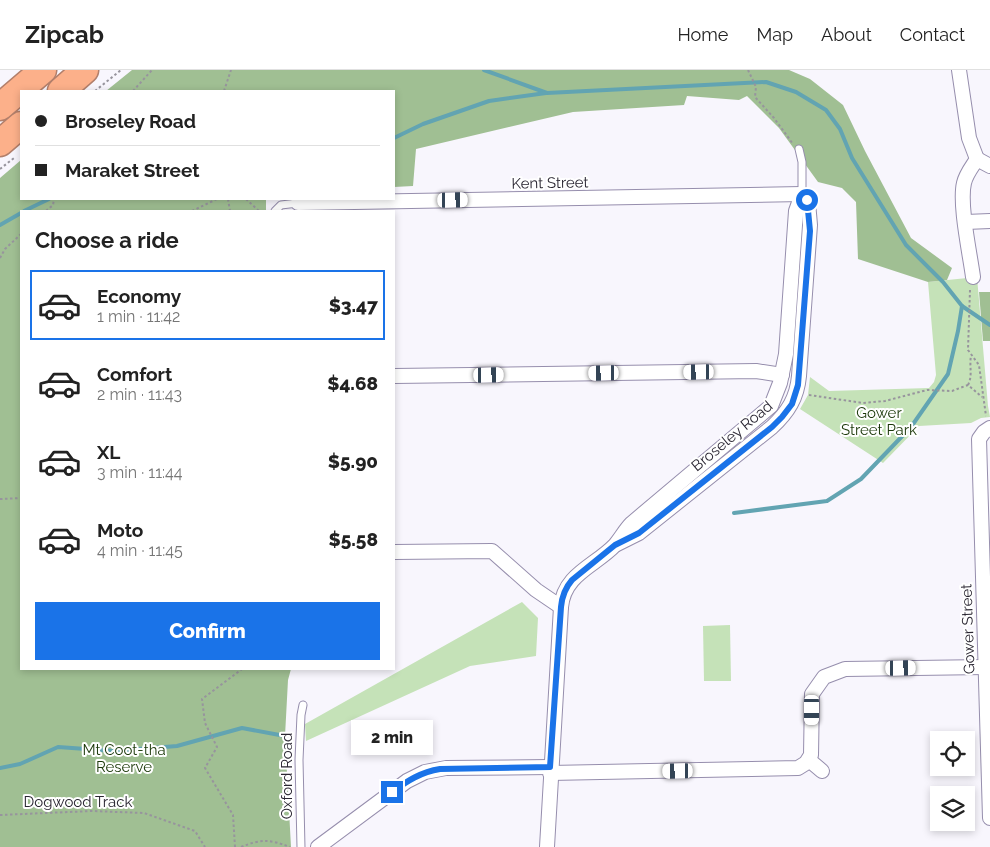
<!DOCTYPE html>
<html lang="en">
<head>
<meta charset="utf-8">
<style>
	:root { --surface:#fff; --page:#f6f6f6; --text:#222; --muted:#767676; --line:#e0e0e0; --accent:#1a73e8 }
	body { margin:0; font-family:Raleway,sans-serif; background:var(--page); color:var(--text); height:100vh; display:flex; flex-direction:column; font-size:19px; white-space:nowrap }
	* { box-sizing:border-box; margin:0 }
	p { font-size:16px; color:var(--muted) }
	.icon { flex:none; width:28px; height:28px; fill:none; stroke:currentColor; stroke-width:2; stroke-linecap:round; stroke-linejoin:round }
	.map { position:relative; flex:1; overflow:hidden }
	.panel { position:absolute; left:20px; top:140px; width:375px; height:460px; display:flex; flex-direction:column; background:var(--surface); border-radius:0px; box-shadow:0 2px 8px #0003 }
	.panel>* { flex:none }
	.banner { position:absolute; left:20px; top:20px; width:375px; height:110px; border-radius:0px; box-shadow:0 2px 8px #0003; display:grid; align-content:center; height:110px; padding:0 15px; background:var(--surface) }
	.tools { position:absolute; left:930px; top:661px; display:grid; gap:10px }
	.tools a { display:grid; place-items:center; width:45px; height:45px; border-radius:0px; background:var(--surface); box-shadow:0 2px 8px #0003; font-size:25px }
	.end { position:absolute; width:22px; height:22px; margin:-11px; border:6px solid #1a73e8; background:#fff; box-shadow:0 0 0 2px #fff }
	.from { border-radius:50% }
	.bubble { position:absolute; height:35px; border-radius:0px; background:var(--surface); box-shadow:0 2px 8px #0003; font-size:16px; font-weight:800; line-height:35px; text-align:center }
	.car { position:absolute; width:15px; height:30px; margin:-15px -8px; border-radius:6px; box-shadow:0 0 4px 1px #0007; background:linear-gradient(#fff 24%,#345 0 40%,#fff 0 76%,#345 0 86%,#fff 0) }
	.banner b { display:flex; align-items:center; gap:18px; height:48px; font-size:19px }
	.banner b+b { border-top:1px solid var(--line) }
	.banner i { width:12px; height:12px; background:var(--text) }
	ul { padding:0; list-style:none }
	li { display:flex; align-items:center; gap:15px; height:70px; margin:0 10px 8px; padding:0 5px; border:2px solid transparent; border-radius:0px }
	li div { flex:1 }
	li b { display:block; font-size:19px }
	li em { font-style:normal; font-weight:800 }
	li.current { border-color:var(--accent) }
	li>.icon { width:45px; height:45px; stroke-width:1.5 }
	h2 { padding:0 15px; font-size:22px; line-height:60px }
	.action { display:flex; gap:10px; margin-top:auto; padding:10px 15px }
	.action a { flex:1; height:58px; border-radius:0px; background:var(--accent); color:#fff; font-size:20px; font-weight:800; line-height:58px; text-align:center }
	header { display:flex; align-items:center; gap:30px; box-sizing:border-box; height:70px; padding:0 25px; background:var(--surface); border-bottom:1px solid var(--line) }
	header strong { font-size:24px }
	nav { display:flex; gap:28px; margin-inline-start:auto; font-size:18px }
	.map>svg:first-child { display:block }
</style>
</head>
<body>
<header>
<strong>Zipcab</strong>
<nav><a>Home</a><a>Map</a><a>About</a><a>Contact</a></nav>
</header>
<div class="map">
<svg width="990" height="777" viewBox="0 0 990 777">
	<rect width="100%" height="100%" fill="#f8f6fd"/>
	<g fill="#c5e2b8">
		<path d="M977 207 988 336 990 347 981 348 971 353 919 356 883 393 800 339 808 325 810 307 829 321 929 318 934 312 936 305 928 212Z"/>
		<path d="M522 532 538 548 536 586 470 596 306 671 305 654Z"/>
		<path d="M730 555 731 611H704L703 556Z"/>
	</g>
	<g fill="#a0bf93">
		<path d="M132 0H789L810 9 843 35 865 81 911 168 952 198 947 210 928 212 858 189 856 132 842 118 818 112 779 58 747 26 739 30 687 26 684 35 573 42 416 79 413 116 394 117V21H106Z"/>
		<path d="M21 90V129H266V141H21V599H291L288 610 285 666 291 777H0V108Z"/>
		<path d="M979 222H990V271H983Z"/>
	</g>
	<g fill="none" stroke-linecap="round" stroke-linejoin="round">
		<g stroke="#62a4b2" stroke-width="4">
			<path d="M484 0 547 23 766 12 796 22 826 40 840 59 852 88 906 175 943 212 962 236 990 255"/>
			<path d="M394 68 423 54 489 31 546 23"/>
			<path d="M24 141 49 129"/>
			<path d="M0 155 21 143"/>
			<path d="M734 443 827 431 861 409 911 357 948 304 958 261 962 236"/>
			<path d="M0 698 20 694 58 677 114 681 177 676 242 658 285 666"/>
		</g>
		<g stroke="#968ead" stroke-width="9">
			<g id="lane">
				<path d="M799 79 802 92V124"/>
				<path d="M275 141 281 135 298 133"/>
				<path d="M301 777 299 690 301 645 303 635"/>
			</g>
		</g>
		<g stroke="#968ead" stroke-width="16">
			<g id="street">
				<path d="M959 0 969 68 977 89C972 97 966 104 964 113 959 134 970 184 973 207"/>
				<path d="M977 89 990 96"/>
				<path d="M298 133 802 124"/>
				<path d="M966 152 990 151"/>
				<path d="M394 306 756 301 782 305"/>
				<path d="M990 358 984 362 979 369 990 748"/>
				<path d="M617 474 639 463 772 357C788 342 797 328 799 306L810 155 808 132 802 124"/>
				<path d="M394 482 492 481 536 520 561 537"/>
				<path d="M809 690 822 701"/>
				<path d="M550 703 798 698 806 693 811 685 812 624 824 607 845 599 986 597"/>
				<path d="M318 777 407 711 425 702 446 698 550 697"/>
				<path d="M547 777 561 537C564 504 595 496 615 475 621 468 625 460 632 453L771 336 780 313 786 284 796 141 802 124"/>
			</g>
		</g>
		<g stroke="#b27f6b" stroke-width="29">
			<g id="highway">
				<path d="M61 21 85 0"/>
				<path d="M0 37 43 0"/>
				<path d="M0 73 21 55"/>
			</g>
		</g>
		<g stroke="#97949d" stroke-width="2" stroke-dasharray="2.5 2.5" stroke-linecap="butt">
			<path d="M748 0 756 17 755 27 774 48 793 74"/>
			<path d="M95 21 121 0"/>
			<path d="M133 21 152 0"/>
			<path d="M224 21 231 0"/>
			<path d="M0 99 14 88"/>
			<path d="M228 129 230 141"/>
			<path d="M246 129 259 141"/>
			<path d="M46 141 53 135 54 129"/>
			<path d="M192 141 217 129"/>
			<path d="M0 188 5 179 21 164"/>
			<path d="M970 220 968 280 979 295 986 346"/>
			<path d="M968 315C973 305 969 296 971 286"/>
			<path d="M809 325 863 333 885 331 927 320 952 321 968 315 982 327"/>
			<path d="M0 429 21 428"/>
			<path d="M0 745 92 741 144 743 195 761 205 777"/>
			<path d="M235 777 233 745 205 698 217 677 205 653 202 629 242 599"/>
			<path d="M241 777C261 769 269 769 290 777"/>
		</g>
		<use href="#lane" stroke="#fff" stroke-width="7"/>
		<use href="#street" stroke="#fff" stroke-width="14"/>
		<use href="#highway" stroke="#fcb08a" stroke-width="26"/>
	</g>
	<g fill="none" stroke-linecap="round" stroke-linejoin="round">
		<path stroke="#1a73e8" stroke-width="6" d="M392 722C407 711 421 702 440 699L550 697 561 537C562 526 565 518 572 510L615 475 639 463 772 357 782 347 792 334 798 315 810 161 807 130"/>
	</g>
	<g text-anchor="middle" stroke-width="4" stroke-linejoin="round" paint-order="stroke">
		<g font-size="15" fill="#292531" stroke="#fff">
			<text transform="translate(550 113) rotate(-1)" y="5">Kent Street</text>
			<text transform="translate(732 366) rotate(-40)" y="5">Broseley Road</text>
			<text transform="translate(968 559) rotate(-92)" y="5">Gower Street</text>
			<text transform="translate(287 706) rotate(-90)" y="5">Oxford Road</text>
			<text x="78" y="737">Dogwood Track</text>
		</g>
		<g font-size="15" fill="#1b3809" stroke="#fff">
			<text x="879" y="348">Gower<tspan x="879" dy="17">Street Park</tspan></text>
			<text x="124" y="685">Mt Coot-tha<tspan x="124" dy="17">Reserve</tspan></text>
		</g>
	</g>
</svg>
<div class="tools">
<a><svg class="icon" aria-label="locate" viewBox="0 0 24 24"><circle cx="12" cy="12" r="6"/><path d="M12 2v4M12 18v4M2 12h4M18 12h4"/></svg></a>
<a><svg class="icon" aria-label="layers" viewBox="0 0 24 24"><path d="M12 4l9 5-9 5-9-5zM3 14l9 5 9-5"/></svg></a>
</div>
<i class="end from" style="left:807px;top:130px"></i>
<i class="end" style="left:392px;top:722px"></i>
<div class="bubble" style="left:351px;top:650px;width:82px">2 min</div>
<i class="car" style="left:453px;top:130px;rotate:89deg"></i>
<i class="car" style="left:699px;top:302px;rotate:269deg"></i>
<i class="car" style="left:604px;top:303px;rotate:269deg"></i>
<i class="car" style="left:489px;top:305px;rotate:89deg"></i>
<i class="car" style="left:901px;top:598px;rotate:89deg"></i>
<i class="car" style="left:812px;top:640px;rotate:180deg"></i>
<i class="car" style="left:678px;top:701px;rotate:269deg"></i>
<div class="banner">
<b><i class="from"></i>Broseley Road</b>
<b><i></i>Maraket Street</b>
</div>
<section class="panel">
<h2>Choose a ride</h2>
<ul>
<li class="current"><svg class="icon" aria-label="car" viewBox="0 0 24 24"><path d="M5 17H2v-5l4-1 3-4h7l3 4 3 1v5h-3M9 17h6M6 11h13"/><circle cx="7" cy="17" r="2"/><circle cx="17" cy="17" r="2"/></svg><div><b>Economy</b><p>1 min · 11:42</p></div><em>$3.47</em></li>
<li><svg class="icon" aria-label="car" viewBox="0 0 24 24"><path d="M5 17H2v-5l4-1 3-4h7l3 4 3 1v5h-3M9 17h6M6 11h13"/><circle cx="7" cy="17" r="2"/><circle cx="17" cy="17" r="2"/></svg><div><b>Comfort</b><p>2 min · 11:43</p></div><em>$4.68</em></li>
<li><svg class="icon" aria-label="car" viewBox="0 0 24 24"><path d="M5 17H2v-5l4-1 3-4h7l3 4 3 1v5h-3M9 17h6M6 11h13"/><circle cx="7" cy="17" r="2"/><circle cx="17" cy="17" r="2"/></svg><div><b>XL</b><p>3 min · 11:44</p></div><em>$5.90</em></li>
<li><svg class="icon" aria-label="car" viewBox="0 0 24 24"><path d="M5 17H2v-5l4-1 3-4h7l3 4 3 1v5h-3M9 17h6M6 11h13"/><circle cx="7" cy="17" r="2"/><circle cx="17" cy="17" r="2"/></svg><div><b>Moto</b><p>4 min · 11:45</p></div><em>$5.58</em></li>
</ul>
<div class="action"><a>Confirm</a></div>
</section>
</div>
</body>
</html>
